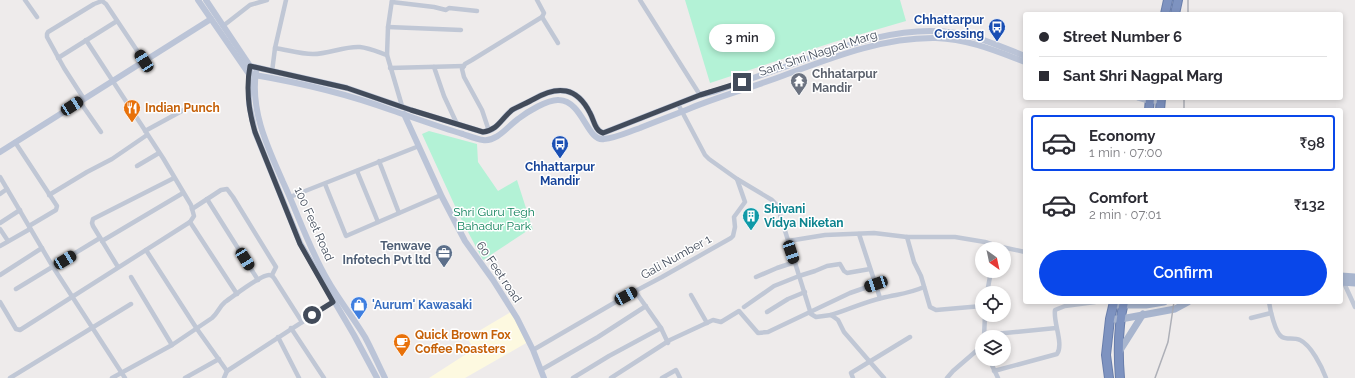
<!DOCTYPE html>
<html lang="en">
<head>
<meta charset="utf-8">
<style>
	:root { --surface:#fff; --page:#f2f2f3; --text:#2b2b33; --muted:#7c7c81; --line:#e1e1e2; --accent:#0947ea }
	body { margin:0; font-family:Raleway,sans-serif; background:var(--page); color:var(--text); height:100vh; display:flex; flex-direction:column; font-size:15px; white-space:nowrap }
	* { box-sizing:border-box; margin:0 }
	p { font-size:13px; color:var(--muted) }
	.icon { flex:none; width:22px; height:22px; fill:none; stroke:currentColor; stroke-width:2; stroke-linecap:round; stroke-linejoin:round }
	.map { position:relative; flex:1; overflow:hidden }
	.details { position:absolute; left:1023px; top:108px; width:320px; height:196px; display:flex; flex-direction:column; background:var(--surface); border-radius:4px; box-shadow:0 2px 6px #0003 }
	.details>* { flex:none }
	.banner { position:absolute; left:1023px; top:12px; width:320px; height:88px; border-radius:4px; box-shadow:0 2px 6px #0003; display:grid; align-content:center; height:88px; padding:0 16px; background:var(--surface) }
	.needle { width:26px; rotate:147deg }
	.controls { position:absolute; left:975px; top:242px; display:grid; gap:8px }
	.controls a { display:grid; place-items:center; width:36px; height:36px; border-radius:50%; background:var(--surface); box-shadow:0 2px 6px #0003; font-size:20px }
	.end { position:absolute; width:18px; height:18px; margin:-9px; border:5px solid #424b5a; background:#fff; box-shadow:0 0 0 2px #fff }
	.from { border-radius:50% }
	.bubble { position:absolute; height:28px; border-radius:14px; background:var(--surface); box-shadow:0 2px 6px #0003; font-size:13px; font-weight:600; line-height:28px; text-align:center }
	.car { position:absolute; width:12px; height:24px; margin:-12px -6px; border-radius:5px; box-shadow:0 0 3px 1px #0007; background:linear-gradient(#222 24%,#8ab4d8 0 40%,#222 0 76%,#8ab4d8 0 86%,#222 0) }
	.banner b { display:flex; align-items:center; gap:14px; height:38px; font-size:15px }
	.banner b+b { border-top:1px solid var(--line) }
	.banner i { width:10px; height:10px; background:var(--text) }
	ul { padding:7px 0 0; list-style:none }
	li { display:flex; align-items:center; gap:12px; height:56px; margin:0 8px 6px; padding:0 8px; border:2px solid transparent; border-radius:4px }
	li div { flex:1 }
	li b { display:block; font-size:15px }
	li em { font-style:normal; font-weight:600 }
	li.selected { border-color:var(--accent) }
	li>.icon { width:36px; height:36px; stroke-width:1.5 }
	.button { display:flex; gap:8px; margin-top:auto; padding:8px 16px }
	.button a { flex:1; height:46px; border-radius:24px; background:var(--accent); color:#fff; font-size:16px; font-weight:600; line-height:46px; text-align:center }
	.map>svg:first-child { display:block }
</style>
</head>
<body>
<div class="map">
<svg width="1355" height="378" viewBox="0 0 1355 378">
	<rect width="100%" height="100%" fill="#eeebeb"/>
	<path fill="#fdf9e0" d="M511 312 528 342 465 378H429L474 349 467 338Z"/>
	<g fill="#b3f2d6">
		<path d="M685 0H900L906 21 834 42 710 83Z"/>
		<path d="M429 131 477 144 478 162 498 191 517 180 533 230 530 229 483 260 460 217 422 134Z"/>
	</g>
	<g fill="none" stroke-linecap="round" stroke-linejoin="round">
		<g stroke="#697eab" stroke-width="10">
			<g id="highway">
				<path d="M1165 14 1168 0"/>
				<path d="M1175 14 1178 0"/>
				<path d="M1149 110 1150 98"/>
				<path d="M1160 110 1161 98"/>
				<path d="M1109 378 1106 355 1110 319 1114 302"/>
				<path d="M1120 378C1118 354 1118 326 1124 302"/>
			</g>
		</g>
		<g stroke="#c0c7d5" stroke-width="4.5">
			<path d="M25 0 37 17"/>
			<path d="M392 0 388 27 387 55 402 106"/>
			<path d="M640 0 700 95"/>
			<path d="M392 2 434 7 446 10 449 8 477 11"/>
			<path d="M542 17 558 43"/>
			<path d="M223 26 250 5 267 0"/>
			<path d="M388 27 461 30"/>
			<path d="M275 48C288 50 300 54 313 54 329 54 344 46 360 47 369 48 378 52 387 55"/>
			<path d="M58 58 117 21"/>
			<path d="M434 67 444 96 457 124"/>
			<path d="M390 68 464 66"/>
			<path d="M272 72 275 48 286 0"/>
			<path d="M84 99 64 68 47 37V34L48 32 94 4 102 1 106 4 144 61"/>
			<path d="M80 102 101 132"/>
			<path d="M678 104 705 155 709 159 737 179 772 200 777 205 811 314 816 317 831 315 838 320 844 332 884 378"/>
			<path d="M145 131 191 106"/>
			<path d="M489 131 482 110 464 77 462 69 465 64 472 60 542 17 544 13 537 0"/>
			<path d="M15 142 57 206 56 210 29 226"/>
			<path d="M379 161 399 213"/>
			<path d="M137 166 159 153"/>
			<path d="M357 171 378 222"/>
			<path d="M0 177 53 267 125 378"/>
			<path d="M325 184 346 236 441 195"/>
			<path d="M0 194 7 189"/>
			<path d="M49 195 87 172 112 159 147 135"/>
			<path d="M290 197 419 146"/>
			<path d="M207 199 258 280"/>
			<path d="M192 209 221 190 227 189 233 197 276 267 272 275"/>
			<path d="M190 222 237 294"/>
			<path d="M0 223 20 210"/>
			<path d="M0 229 8 241"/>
			<path d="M859 234 880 298"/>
			<path d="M907 237 914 262 921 276 930 307 936 310 982 306"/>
			<path d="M102 241 183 193"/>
			<path d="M788 241 825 235 874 233 907 237H955L985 242 997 246 1025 252"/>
			<path d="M0 246 30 229"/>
			<path d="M146 250 197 329 227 371"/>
			<path d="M118 267 93 226 92 223 93 219 174 178"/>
			<path d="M0 275 42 248"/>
			<path d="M131 277 172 345"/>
			<path d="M756 277 777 268 795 262"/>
			<path d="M1344 283 1355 307"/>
			<path d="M16 289 100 238"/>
			<path d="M635 291 661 328 668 343"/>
			<path d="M987 293 991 271"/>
			<path d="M691 295 707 323"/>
			<path d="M0 302 16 329 20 330 190 222 194 216 191 205 163 158 86 40"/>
			<path d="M1269 302C1270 309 1275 333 1282 337 1287 340 1294 337 1300 340 1311 345 1322 367 1326 378"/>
			<path d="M744 307 774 286 799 276 815 271 827 266 840 264 844 271 847 273 870 269"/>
			<path d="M767 312 788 299 805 292"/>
			<path d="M831 315C848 310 864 302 882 298 898 294 908 294 924 287"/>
			<path d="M1251 318 1271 313"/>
			<path d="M291 328 324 378"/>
			<path d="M984 335 1056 328"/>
			<path d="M278 337 299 378"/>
			<path d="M984 337 985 315"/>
			<path d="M533 350 626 296 662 277 731 238 733 236 735 227 734 217 745 202 737 179"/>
			<path d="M989 359 998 378"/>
			<path d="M541 370 598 337 646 306"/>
			<path d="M994 371 1057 354C1064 344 1053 322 1055 310L1065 306 1095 302"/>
			<path d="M10 378 131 304"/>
			<path d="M112 378 172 345 212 318C218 313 219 307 225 302 234 296 260 275 269 275 272 275 272 276 274 278L302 322"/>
			<path d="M185 378 219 359"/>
			<path d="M224 378 227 371 333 302"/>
			<path d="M573 378 609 356 661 328"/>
			<path d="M611 378 670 340 713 320 721 322 739 311 758 333 768 332 850 293 876 284"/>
			<path d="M662 378 676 370 680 378"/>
			<path d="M853 378 851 373 910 337"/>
			<path d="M947 378 953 371 982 346"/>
		</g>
		<g stroke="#bbc4d7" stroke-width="6">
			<path d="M198 0 249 74C297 82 345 93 391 110 415 118 439 127 463 134 469 136 476 139 483 140 497 142 508 126 518 119 527 112 548 99 559 100 583 101 587 142 604 139 616 138 628 132 640 128 657 121 674 115 691 108 718 97 746 89 774 79 826 60 880 37 936 38 968 39 996 51 1025 62"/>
			<path d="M206 0 250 66 347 88 411 110 483 132C498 130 501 119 512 110 519 106 527 103 534 99 558 85 577 87 590 113 594 120 595 131 603 133L700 95 716 91C742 82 768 73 793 64 843 46 903 24 956 33 980 37 1002 47 1025 56"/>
			<path d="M250 70 249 104 255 132 300 243 354 335 377 378"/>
			<path d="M256 72C250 111 268 148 283 182 298 214 309 248 327 279 338 299 353 317 365 337 372 350 378 364 385 378"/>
			<path d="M1139 98 1149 101 1161 100"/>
			<path d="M404 114 442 197 465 241 493 280 517 318 533 350 544 378"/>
			<path d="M0 152 211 19"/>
		</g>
		<g stroke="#a8b5ce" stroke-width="7">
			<path d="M1341 276 1355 277"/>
			<path d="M1341 282 1355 283"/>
			<path d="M1114 305H1146L1164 302"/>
			<path d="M1110 319H1121L1175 309 1188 302"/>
			<path d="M1119 352 1143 314"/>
		</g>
		<use href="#highway" stroke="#7e93c0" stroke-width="8"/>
		<g stroke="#adafb7" stroke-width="1.5">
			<path d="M1188 14V0"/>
			<path d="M1184 110V98"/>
			<path d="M1155 378 1168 342 1174 302"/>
		</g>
	</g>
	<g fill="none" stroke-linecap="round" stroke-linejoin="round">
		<path stroke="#424b5a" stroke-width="5" d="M312 315 333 302 300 244 255 132C249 112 246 87 250 66L347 88 411 110 483 132C498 130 501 119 512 110 519 106 527 103 534 99 558 85 577 87 590 113 594 120 595 131 603 133L700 95 742 82"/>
	</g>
	<defs>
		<g id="bus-pin" transform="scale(0.9)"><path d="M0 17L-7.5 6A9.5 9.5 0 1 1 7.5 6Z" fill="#1a4fb4" stroke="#fff"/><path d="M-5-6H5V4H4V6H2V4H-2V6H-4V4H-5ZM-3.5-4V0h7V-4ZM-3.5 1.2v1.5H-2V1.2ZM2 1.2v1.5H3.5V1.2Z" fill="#fff"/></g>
		<g id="temple-pin" transform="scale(0.9)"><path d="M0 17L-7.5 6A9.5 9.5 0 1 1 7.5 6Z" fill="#6b7280" stroke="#fff"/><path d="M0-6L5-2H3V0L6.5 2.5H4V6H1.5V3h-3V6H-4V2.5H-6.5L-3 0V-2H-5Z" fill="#fff"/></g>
		<g id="restaurant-pin" transform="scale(0.9)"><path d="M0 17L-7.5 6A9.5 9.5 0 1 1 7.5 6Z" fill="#e8710a" stroke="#fff"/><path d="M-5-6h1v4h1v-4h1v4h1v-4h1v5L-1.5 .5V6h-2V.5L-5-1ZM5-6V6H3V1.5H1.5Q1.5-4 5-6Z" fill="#fff"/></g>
		<g id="building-pin" transform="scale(0.9)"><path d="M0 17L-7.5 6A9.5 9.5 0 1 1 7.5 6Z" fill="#0f9aa8" stroke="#fff"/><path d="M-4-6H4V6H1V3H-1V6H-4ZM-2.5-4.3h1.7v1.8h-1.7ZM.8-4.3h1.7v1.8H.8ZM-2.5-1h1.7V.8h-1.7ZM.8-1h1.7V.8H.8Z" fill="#fff"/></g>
		<g id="office-pin" transform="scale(0.9)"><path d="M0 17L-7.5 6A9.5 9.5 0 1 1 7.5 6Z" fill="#5c6f8a" stroke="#fff"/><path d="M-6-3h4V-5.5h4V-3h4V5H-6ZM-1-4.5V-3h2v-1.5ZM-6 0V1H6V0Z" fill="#fff"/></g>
		<g id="shop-pin" transform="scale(0.9)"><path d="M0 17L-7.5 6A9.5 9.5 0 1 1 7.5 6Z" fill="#3f7fe0" stroke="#fff"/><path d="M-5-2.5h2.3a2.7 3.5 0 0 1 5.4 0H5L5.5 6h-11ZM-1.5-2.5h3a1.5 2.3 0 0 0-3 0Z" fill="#fff"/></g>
		<g id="cafe-pin" transform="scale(0.9)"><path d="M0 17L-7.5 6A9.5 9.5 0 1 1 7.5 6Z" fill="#e8710a" stroke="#fff"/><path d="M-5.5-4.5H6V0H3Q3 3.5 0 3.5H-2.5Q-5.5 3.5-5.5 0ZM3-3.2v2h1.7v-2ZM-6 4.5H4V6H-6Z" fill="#fff"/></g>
	</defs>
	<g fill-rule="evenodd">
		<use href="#bus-pin" x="997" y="27"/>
		<use href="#temple-pin" x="799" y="81"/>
		<use href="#restaurant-pin" x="132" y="108"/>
		<use href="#bus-pin" x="560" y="144"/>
		<use href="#building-pin" x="751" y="216"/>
		<use href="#office-pin" x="444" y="253"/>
		<use href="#shop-pin" x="359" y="305"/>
		<use href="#cafe-pin" x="402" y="342"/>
	</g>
	<g text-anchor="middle" stroke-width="3" stroke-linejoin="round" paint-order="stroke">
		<g font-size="12" font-weight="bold" fill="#164399" stroke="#fff" text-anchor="end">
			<text x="984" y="24">Chhattarpur<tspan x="984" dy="14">Crossing</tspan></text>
			<text x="560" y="171" text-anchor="middle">Chhattarpur<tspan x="560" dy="14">Mandir</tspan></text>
		</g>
		<g font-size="12" fill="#424b5a" stroke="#fff">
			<text transform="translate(818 53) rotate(-18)" y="4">Sant Shri Nagpal Marg</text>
			<text transform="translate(314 224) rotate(66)" y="4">100 Feet Road</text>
			<text transform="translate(676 257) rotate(-29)" y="4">Gali Number 1</text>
			<text transform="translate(499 272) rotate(56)" y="4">60 Feet road</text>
		</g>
		<g font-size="12" font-weight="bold" fill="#5b616d" stroke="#fff" text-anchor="start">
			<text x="812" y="78">Chhatarpur<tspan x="812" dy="14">Mandir</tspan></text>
		</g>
		<g font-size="12" font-weight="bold" fill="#c56008" stroke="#fff" text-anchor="start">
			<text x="145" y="112">Indian Punch</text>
			<text x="415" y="339">Quick Brown Fox<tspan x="415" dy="14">Coffee Roasters</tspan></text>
		</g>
		<g font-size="12" font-weight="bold" fill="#0d838f" stroke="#fff" text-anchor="start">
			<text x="764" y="213">Shivani<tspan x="764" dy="14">Vidya Niketan</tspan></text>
		</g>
		<g font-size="12" fill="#0e805a" stroke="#fff">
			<text x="494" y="216">Shri Guru Tegh<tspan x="494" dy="14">Bahadur Park</tspan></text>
		</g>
		<g font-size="12" font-weight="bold" fill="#4e5e75" stroke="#fff" text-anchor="end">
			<text x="431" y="250">Tenwave<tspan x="431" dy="14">Infotech Pvt ltd</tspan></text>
		</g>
		<g font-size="12" font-weight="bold" fill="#366cbe" stroke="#fff" text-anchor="start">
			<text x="372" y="309">'Aurum' Kawasaki</text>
		</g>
	</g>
</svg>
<div class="controls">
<a><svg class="needle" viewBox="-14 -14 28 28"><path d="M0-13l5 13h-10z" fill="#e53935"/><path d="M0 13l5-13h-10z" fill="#7c7c81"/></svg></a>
<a><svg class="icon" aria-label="locate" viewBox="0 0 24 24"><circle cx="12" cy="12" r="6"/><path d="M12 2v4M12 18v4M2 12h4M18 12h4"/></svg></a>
<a><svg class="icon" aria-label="layers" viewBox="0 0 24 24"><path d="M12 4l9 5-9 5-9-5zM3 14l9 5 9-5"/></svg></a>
</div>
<i class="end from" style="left:312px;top:315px"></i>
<i class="end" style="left:742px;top:82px"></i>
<div class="bubble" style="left:709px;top:24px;width:66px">3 min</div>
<i class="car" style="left:144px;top:61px;rotate:327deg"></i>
<i class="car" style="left:72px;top:106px;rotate:57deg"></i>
<i class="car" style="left:791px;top:252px;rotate:162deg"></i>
<i class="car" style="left:245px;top:259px;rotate:148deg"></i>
<i class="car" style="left:65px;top:260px;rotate:59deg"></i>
<i class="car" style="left:876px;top:284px;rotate:251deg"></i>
<i class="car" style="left:626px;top:296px;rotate:62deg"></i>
<div class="banner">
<b><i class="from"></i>Street Number 6</b>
<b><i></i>Sant Shri Nagpal Marg</b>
</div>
<section class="details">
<ul>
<li class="selected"><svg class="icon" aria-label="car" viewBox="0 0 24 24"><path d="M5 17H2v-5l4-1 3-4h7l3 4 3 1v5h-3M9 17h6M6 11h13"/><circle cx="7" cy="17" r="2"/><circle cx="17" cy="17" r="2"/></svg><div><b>Economy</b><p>1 min · 07:00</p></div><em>₹98</em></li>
<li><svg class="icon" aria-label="car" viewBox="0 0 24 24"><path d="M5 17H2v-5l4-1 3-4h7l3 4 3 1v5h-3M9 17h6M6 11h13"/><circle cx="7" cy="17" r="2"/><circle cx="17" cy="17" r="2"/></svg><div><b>Comfort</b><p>2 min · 07:01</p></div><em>₹132</em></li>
</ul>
<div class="button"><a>Confirm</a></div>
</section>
</div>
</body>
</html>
